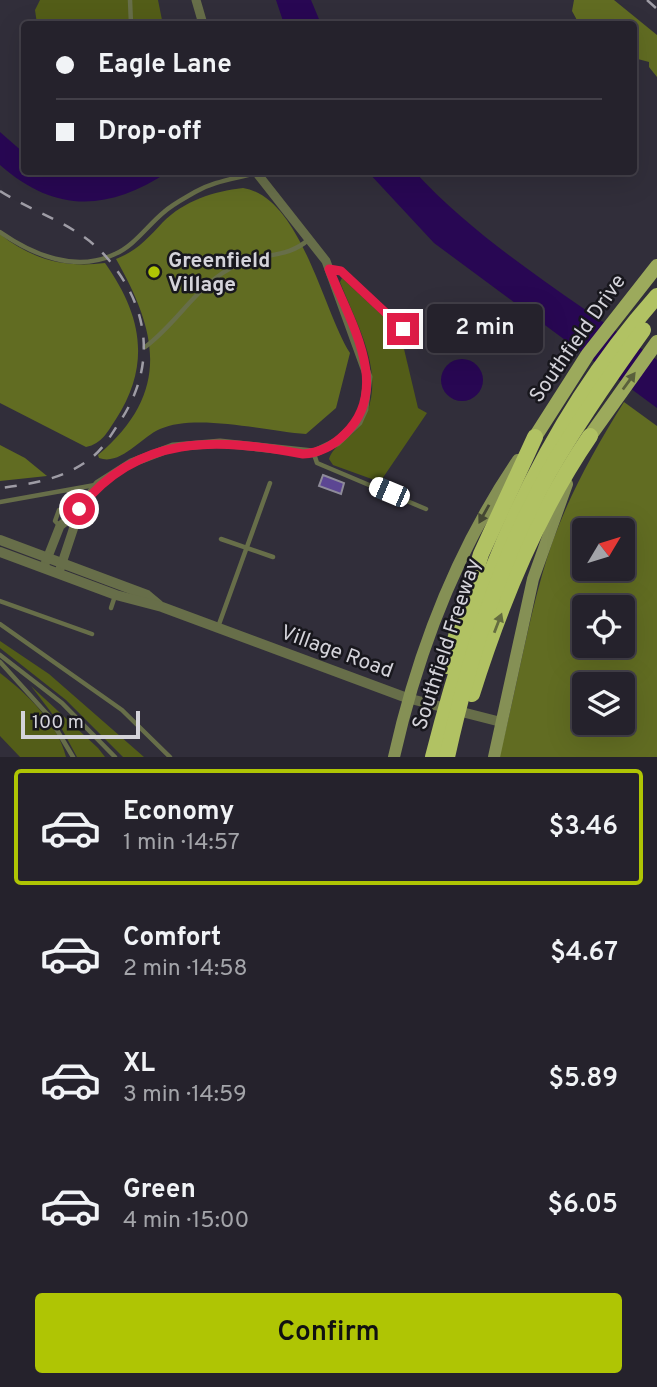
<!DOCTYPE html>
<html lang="en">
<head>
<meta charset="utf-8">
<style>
	:root { --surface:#25222c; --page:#312f38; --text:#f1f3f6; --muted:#a3a4a9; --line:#423f48; --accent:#afc504 }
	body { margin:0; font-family:Overpass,sans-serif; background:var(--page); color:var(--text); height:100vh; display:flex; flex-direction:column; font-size:26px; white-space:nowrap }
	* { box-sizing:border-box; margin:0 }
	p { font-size:23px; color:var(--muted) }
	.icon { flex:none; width:38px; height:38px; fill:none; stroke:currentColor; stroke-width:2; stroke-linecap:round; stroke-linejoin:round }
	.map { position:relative; height:757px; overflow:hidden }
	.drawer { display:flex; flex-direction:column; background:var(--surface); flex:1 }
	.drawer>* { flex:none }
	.guide { position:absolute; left:21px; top:21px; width:616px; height:154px; border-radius:7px; box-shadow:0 7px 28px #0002,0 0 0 2px var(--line); display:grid; align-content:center; height:154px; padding:0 35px; background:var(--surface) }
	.needle { width:46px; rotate:52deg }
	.buttons { position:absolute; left:572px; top:518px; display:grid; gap:14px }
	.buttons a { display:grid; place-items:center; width:63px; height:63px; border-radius:7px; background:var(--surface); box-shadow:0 7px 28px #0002,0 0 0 2px var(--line); font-size:35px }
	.scale { position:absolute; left:21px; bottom:18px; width:119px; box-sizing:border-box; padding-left:7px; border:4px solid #d4d3da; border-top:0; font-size:19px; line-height:24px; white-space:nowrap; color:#d4d3da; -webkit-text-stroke:5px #18171d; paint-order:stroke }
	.end { position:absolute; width:32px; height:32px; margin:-16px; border:9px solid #e11d48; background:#fff; box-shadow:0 0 0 4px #fff }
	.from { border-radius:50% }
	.bubble { position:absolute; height:49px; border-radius:7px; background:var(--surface); box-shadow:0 7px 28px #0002,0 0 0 2px var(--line); font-size:23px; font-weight:600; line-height:49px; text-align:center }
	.car { position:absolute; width:21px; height:42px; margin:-21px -10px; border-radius:9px; box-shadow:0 0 5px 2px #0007; background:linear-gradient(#fff 24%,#345 0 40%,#fff 0 76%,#345 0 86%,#fff 0) }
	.guide b { display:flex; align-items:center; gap:24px; height:66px; font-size:26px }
	.guide b+b { border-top:2px solid var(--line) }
	.guide i { width:18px; height:18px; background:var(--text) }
	ul { padding:12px 0 0; list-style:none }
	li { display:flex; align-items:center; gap:21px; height:116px; margin:0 14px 10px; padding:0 21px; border:4px solid transparent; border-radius:7px }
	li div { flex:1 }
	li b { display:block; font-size:26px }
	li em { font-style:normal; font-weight:600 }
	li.on { border-color:var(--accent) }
	li>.icon { width:63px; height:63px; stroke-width:1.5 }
	.cta { display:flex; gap:14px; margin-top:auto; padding:14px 35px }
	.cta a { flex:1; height:80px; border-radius:7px; background:var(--accent); color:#111; font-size:28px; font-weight:600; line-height:80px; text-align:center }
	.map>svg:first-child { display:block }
</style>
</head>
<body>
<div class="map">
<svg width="657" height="757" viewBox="0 0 657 757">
	<rect width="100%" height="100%" fill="#312e3a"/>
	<g fill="#535d18">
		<path d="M40 0H158L162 20 155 24H37L35 10Z"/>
		<path d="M342 278 400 332 418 408 427 413 380 482 333 465 329 459C333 445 354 436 362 423 389 377 357 326 340 282Z"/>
		<path d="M0 641 49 674 144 757H123L66 700 0 648Z"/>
		<path d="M0 673C27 694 57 722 66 757H20L0 736Z"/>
		<path d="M31 686 98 748 105 757H77L57 720Z"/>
	</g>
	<g fill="#616c22" fill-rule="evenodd">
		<path d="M574 0H614L657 35V77L649 67V62L634 58V24L578 22 572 11Z"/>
		<path d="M243 188C301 197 323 311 350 353L336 408 306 434C266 431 196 413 160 429 141 437 121 466 99 458L98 455C171 393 158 333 116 259 137 251 148 238 163 222 184 201 214 191 243 188Z"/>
		<path d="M0 234C32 260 66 268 105 263 141 314 152 363 116 419 108 431 102 444 86 447L0 403Z"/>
		<path d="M624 402 657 426V757H499C515 697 525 635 542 575 559 513 590 456 624 402ZM584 530H623V569H584ZM584 607H623V646H584ZM584 684H623V723H584Z"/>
		<path d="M0 445 25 458 47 476 0 481Z"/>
	</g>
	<g fill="#280753">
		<path d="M276 0H311L321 24H284Z"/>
		<path d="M0 132 24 153V172H168C108 211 56 214 0 165Z"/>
		<path d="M368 172H415C484 247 575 300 657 360V408L434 243Z"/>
		<circle cx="462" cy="380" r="21"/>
	</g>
	<path fill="#5c4693" stroke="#8e8b99" stroke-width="2" d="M323 475 344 483 341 494 319 486Z"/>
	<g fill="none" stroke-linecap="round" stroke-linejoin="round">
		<g stroke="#676e49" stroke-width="4.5">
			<path d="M130 0 131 24"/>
			<path d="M0 232C33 255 76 273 115 254 134 246 148 225 164 212 173 204 185 198 195 192 214 181 235 179 256 173"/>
			<path d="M330 269 341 270 403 329"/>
			<path d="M145 347C179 322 198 282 239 264 263 253 289 258 309 239"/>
			<path d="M314 454 317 463 426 509"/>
			<path d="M0 502 95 485"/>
			<path d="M60 526 55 521 59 510 66 509 74 514"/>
			<path d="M221 539 273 557"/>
			<path d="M0 601 92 634"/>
			<path d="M111 608 115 596"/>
			<path d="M0 624 122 710 170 757"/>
			<path d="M218 627 270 483"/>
			<path d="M0 655 62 703 115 757"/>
			<path d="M0 662 48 715 73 757"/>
		</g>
		<g stroke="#676e49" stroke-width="9">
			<path d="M196 0 203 24"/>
			<path d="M45 564 60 526 74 514 98 484 131 463 173 447 220 443 314 453 337 442 358 422 364 409 368 377 326 261 256 172"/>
			<path d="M60 569 75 524 74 514"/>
		</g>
		<g stroke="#676e49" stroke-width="10">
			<path d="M0 540 147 595 159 605"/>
			<path d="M0 552 116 595 162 607 407 698 501 722"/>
		</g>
		<g stroke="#859055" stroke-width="12">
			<path d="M394 757C418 650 456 551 518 460"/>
			<path d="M494 757 533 579 567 484"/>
		</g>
		<g stroke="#9caa5c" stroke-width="14">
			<path d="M590 436 657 342"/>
			<path d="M535 437 588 354 657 266"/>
		</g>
		<g stroke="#b1c263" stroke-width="16">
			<path d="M447 666 481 554 535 437"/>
			<path d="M472 694C500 605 537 513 590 436"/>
			<path d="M433 757C476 587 539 429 657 296"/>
			<path d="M447 757C469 658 499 561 549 472 577 423 610 376 643 330"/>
		</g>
		<g stroke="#9e9ca5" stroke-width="2.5" stroke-dasharray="12 12" stroke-linecap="butt">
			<path d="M647 0 657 9"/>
			<path d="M0 191C36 214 80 225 108 259 152 311 156 370 117 426 110 437 102 450 90 459 63 479 33 484 0 488"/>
		</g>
	</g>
	<defs><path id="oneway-solid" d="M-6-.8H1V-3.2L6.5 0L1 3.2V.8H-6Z" transform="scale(1.75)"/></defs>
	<use fill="#5a603c" href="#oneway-solid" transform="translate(629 381) rotate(-54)"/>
	<use fill="#444733" href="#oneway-solid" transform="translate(484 514) rotate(119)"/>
	<use fill="#646c40" href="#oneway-solid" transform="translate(498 623) rotate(-69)"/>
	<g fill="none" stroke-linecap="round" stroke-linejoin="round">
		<path stroke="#e11d48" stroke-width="9" d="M79 509C138 433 217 438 303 454 320 453 333 446 345 434 393 388 349 320 329 269L341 271 403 329"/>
	</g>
	<circle fill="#afc504" stroke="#18171d" stroke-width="2.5" cx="154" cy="272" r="7"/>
	<g text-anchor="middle" stroke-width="5" stroke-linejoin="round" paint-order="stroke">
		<g font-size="21" font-weight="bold" fill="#d4d3da" stroke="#18171d" text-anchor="start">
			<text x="168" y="267">Greenfield<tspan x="168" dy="24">Village</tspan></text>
		</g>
		<g font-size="21" fill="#d4d3da" stroke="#18171d">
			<text transform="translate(577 338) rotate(-55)" y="7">Southfield Drive</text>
			<text transform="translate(446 644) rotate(-72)" y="7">Southfield Freeway</text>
			<text transform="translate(337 651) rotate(20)" y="7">Village Road</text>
		</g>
	</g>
</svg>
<div class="buttons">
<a><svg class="needle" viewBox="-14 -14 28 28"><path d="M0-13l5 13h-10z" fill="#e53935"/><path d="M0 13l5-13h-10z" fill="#a3a4a9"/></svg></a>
<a><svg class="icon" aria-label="locate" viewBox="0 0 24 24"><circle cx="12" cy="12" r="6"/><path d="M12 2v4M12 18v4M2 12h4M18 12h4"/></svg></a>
<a><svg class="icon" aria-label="layers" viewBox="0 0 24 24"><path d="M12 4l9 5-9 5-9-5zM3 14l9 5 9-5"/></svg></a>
</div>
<div class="scale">100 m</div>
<i class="end from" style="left:79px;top:509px"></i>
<i class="end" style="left:403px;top:329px"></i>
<div class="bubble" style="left:427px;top:304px;width:116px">2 min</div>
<i class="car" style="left:389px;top:492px;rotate:293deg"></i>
<div class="guide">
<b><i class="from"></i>Eagle Lane</b>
<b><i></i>Drop-off</b>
</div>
</div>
<section class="drawer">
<ul>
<li class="on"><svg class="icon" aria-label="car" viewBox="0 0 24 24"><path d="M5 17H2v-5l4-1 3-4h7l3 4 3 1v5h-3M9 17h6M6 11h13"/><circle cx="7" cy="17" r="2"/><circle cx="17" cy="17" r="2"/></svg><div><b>Economy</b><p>1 min · 14:57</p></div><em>$3.46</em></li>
<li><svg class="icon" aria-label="car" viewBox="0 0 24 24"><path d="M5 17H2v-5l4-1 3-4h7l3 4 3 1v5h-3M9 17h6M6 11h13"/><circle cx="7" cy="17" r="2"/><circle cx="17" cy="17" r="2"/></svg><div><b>Comfort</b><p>2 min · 14:58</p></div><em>$4.67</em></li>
<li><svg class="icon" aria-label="car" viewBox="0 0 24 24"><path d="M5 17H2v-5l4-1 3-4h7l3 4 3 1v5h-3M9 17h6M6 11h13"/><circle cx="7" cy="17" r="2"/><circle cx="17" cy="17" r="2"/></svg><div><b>XL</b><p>3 min · 14:59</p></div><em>$5.89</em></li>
<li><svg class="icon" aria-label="car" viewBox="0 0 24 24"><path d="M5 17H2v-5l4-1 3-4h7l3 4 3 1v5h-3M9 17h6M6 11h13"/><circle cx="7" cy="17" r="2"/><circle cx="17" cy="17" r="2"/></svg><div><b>Green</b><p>4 min · 15:00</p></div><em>$6.05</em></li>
</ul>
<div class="cta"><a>Confirm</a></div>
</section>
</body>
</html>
